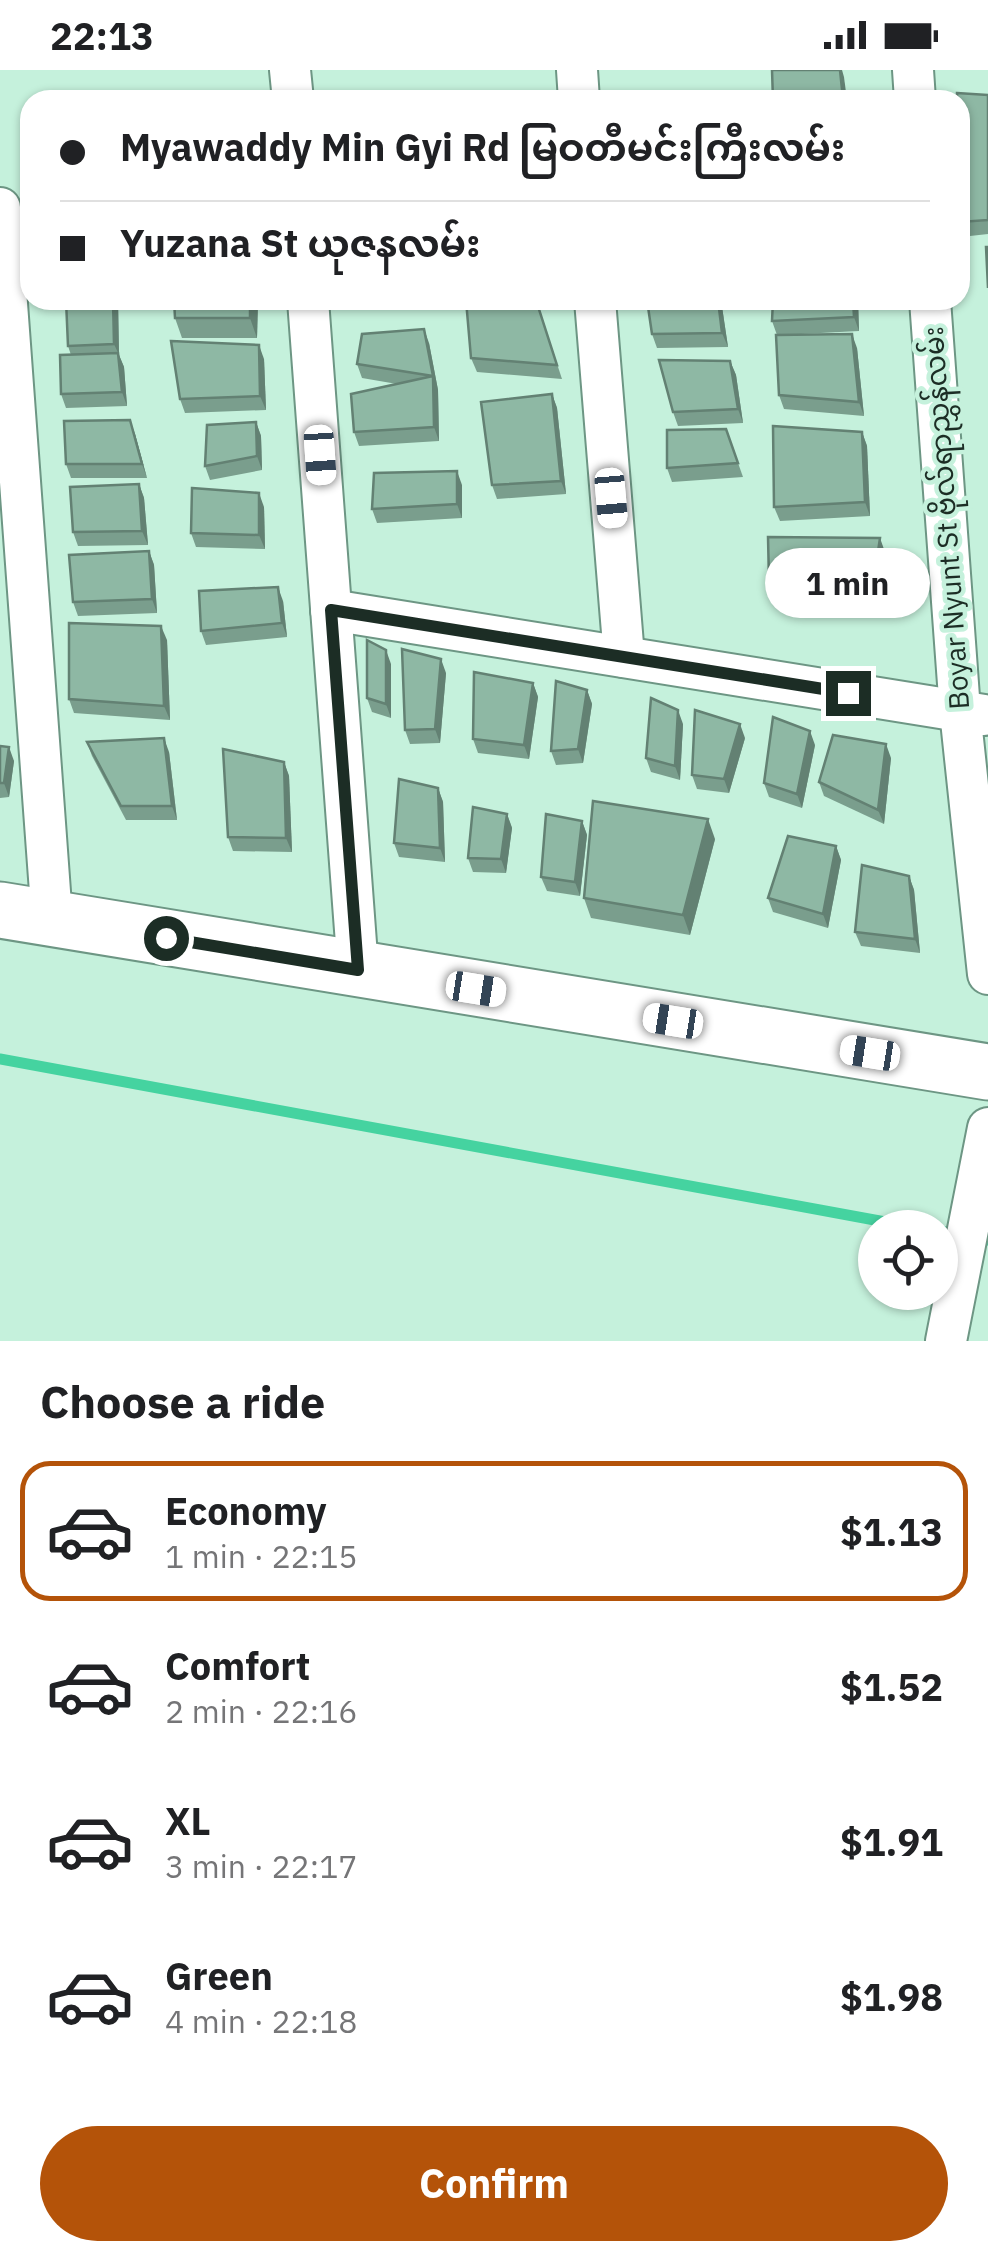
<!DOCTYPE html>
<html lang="en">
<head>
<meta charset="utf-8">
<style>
	:root { --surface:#fff; --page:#f2f2f2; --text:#202124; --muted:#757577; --line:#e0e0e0; --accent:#b45309 }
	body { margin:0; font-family:"IBM Plex Sans","Noto Sans Myanmar",sans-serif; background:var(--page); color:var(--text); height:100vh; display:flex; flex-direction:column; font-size:38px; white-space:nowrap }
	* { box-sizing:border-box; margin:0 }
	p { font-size:32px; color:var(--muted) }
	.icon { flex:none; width:55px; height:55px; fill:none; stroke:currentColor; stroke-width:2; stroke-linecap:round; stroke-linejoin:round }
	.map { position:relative; height:1271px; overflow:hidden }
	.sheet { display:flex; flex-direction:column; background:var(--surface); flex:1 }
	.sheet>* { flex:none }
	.top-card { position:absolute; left:20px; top:20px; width:950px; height:220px; border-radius:30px; box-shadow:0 2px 8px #0004; display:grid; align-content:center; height:220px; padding:0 40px; background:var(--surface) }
	.controls { position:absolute; left:858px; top:1140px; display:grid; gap:20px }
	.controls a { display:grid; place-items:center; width:100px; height:100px; border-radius:50%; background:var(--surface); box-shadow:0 2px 8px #0004; font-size:50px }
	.end { position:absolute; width:45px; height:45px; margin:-22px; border:12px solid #1c2d25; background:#fff; box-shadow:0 0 0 5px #fff }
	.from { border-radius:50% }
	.bubble { position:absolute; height:70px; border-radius:35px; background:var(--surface); box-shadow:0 2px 8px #0004; font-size:32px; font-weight:800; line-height:70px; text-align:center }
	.car { position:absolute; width:30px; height:60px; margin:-30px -15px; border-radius:12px; box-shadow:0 0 8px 2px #0007; background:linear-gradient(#fff 24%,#345 0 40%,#fff 0 76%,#345 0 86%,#fff 0) }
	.top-card b { display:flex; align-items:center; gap:35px; height:95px; font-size:38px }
	.top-card b+b { border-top:2px solid var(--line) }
	.top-card i { width:25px; height:25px; background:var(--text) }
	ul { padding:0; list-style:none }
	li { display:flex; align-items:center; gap:30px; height:140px; margin:0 20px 15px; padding:0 20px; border:5px solid transparent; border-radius:30px }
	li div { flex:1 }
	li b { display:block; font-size:38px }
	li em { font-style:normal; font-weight:800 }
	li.active { border-color:var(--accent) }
	li>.icon { width:90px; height:90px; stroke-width:1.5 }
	h2 { padding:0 40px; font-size:45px; line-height:120px }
	.action { display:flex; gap:20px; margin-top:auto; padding:20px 40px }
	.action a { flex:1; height:115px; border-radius:60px; background:var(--accent); color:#fff; font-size:40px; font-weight:800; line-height:115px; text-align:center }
	.status { display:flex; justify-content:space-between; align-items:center; height:70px; padding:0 50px; background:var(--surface); direction:ltr }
	.status svg { height:28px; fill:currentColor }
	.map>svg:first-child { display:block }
</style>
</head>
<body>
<div class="status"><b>22:13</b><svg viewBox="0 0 49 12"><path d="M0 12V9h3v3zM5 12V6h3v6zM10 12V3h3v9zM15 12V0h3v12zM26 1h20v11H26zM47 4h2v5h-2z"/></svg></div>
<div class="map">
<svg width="988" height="1271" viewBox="0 0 988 1271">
	<rect width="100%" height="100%" fill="#c5f1dc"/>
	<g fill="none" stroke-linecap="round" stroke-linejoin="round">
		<g stroke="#45d3a0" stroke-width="11">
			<path d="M0 989 918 1158"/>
			<path d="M940 1161 988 1170"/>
		</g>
		<g stroke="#6d9684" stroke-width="44">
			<g id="minor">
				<path d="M290 0 293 30"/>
				<path d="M577 0 579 30"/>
				<path d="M913 0 915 30"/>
				<path d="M0 138 52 849"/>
				<path d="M308 230 358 900"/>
				<path d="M595 230 624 587"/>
				<path d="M930 230 960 641 988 904"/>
				<path d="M331 540 984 645"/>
				<path d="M946 1271 988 1058"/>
			</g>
		</g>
		<g stroke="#6d9684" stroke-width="59">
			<path id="secondary" d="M0 840 988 1002"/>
		</g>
		<use href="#minor" stroke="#fff" stroke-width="40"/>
		<use href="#secondary" stroke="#fff" stroke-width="55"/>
	</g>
	<g fill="#7a9e8d">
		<path d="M988 25V164L961 167 960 30Z"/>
		<path d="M118 230 119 285 124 297 127 336 66 338 61 324 71 285 68 276Z"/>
		<path d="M258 230 257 268H182L175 248Z"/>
		<path d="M536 230 562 309 477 302 471 288Z"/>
		<path d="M647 230H721L728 277 657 278 652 264Z"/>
		<path d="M773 230H858L859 261 782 265 857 278 864 346 784 339 779 325 777 265 772 251Z"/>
		<path d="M429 273 438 320 439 371 359 376 354 362 397 314 362 308 357 294Z"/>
		<path d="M264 289 266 340 185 343 180 329Z"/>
		<path d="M730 291 736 305 743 353 678 356 673 342Z"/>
		<path d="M552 324 557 338 566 424 497 429 492 415Z"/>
		<path d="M256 352 261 366 262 400 210 410 205 396Z"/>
		<path d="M726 359 743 407 672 412 667 398Z"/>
		<path d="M862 362 867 376 870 446 780 451 774 437Z"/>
		<path d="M135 364 147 408H71L66 394Z"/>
		<path d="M139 414 144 428 148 475 78 476 73 462Z"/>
		<path d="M462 415V448L377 453 372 439Z"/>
		<path d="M264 437 265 479 196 477 191 463Z"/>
		<path d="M149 481 154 495 157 543 78 546 73 532Z"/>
		<path d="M885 482 877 536 774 525 769 511Z"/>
		<path d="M283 531 287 567 206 575 201 561Z"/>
		<path d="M167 570 170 650 74 643 69 629Z"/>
		<path d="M391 594V648L372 642 367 628Z"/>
		<path d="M446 603 440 673 410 674 405 660Z"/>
		<path d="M533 613 538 627 529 689 478 683 473 669Z"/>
		<path d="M587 620 592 634 583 693 556 695 551 681Z"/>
		<path d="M683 654 680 710 651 702 646 688Z"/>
		<path d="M745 668 729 723 697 719 692 705Z"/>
		<path d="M87 672 169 682 177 750H126L92 686Z"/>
		<path d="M815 675 802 738 769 727 764 713Z"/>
		<path d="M0 676 14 691 9 727 0 728Z"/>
		<path d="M891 688 884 754 824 726 819 712Z"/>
		<path d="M284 692 289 706 292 782 233 781 228 767Z"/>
		<path d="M438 718 443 732 445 792 399 787 394 773Z"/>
		<path d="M507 744 512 758 506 803 473 802 468 788Z"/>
		<path d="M582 751 587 765 580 826 547 821 541 807Z"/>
		<path d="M715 769 690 865 591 848 584 828Z"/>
		<path d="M836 776 841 790 828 858 773 842 768 828Z"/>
		<path d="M909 806 914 820 920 883 861 876 855 862Z"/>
	</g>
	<g fill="#638173">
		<path d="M840 0H842L844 7 847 30 843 29Z"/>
		<path d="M113 230H118L119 285 124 297 127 336 122 322 119 285 114 274Z"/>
		<path d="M250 230H258L257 268 250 248Z"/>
		<path d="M718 230H721L728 277 722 263Z"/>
		<path d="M853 230H858L859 261 854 247Z"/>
		<path d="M424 259 429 273 438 320 439 371 434 357 433 306Z"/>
		<path d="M852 264 857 278 864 346 859 332Z"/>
		<path d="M259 275 264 289 266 340 260 326Z"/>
		<path d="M730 291 736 305 743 353 738 339Z"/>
		<path d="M552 324 557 338 566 424 561 411Z"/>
		<path d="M130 350 135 364 147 408 142 394Z"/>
		<path d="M256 352 261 366 262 400 257 386Z"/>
		<path d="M862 362 867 376 870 446 865 432Z"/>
		<path d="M457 401 462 415V448L457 434Z"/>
		<path d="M139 414 144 428 148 475 142 461Z"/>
		<path d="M259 423 264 437 265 479 259 465Z"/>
		<path d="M880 468 885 482 877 536 872 522Z"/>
		<path d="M149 481 154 495 157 543 152 529Z"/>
		<path d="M278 517 283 531 287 567 282 553Z"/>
		<path d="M161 556 167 570 170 650 164 636Z"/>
		<path d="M386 580 391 594V648L386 634Z"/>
		<path d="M441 589 446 603 440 673 435 659Z"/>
		<path d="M533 613 538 627 529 689 524 675Z"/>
		<path d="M587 620 592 634 583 693 578 679Z"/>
		<path d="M678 640 683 654 680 710 675 696Z"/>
		<path d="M740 654 745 668 729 723 724 709Z"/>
		<path d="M810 661 815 675 802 738 797 724Z"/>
		<path d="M164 668 169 682 177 750 172 736Z"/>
		<path d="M886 674 891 688 884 754 878 740Z"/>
		<path d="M9 677 14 691 9 727 4 713Z"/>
		<path d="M284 692 289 706 292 782 286 768Z"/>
		<path d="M438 718 443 732 445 792 440 778Z"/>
		<path d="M507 744 512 758 506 803 501 789Z"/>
		<path d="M708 749 715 769 690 865 683 845Z"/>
		<path d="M582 751 587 765 580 826 575 812Z"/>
		<path d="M836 776 841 790 828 858 823 844Z"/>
		<path d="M909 806 914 820 920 883 915 869Z"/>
	</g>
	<g fill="#8eb8a4" stroke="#638173" stroke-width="2.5">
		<path d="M772 0H840L843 29 773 30Z"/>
		<path d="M957 23 988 25V150L960 152V30H957Z"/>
		<path d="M528 28V30H491Z"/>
		<path d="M986 177H988V218Z"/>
		<path d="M66 230H113L114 274 68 276Z"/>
		<path d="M174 230H250V248H175Z"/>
		<path d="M466 230H536L557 295 471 288Z"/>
		<path d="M647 230H718L722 263 652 264Z"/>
		<path d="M773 230H853L854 247 772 251Z"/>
		<path d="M424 259 433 306 434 357 354 362 351 324 433 306 357 294 362 264Z"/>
		<path d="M852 264 859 332 779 325 776 265Z"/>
		<path d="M171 271 259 275 260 326 180 329Z"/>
		<path d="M118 283 122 322 61 324 60 285Z"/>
		<path d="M659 290 730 291 738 339 673 342Z"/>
		<path d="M552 324 561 411 492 415 481 332Z"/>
		<path d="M130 350 142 394H66L64 351Z"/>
		<path d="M256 352 257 386 205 396 207 355Z"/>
		<path d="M773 356 862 362 865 432 774 437Z"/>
		<path d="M726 359 738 393 667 398V360Z"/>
		<path d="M457 401V434L372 439 374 403Z"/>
		<path d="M139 414 142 461 73 462 70 417Z"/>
		<path d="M192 418 259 423V465L191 463Z"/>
		<path d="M768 467 880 468 872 522 769 511Z"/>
		<path d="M149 481 152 529 73 532 69 485Z"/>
		<path d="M278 517 282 553 201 561 199 521Z"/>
		<path d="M69 553 161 556 164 636 69 629Z"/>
		<path d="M367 570 386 580V634L367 628Z"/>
		<path d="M402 579 441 589 435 659 405 660Z"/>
		<path d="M474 602 533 613 524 675 473 669Z"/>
		<path d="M556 611 587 620 578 679 551 681Z"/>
		<path d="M651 628 678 640 675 696 646 688Z"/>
		<path d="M695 640 740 654 724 709 692 705Z"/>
		<path d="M773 647 810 661 797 724 764 713Z"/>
		<path d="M833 665 886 674 878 740 819 712Z"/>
		<path d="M164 668 172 736H121L87 672Z"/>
		<path d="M0 676 9 677 4 713H0Z"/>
		<path d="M223 679 284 692 286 768 228 767Z"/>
		<path d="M399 709 438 718 440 778 394 773Z"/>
		<path d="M593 731 708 749 683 845 584 828Z"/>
		<path d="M473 737 507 744 501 789 468 788Z"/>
		<path d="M546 744 582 751 575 812 541 807Z"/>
		<path d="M788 766 836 776 823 844 768 828Z"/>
		<path d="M862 795 909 806 915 869 855 862Z"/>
	</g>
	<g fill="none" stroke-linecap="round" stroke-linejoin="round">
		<path stroke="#1c2d25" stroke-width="12" d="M166 868 358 900 331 540 848 623"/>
	</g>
	<g text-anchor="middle" stroke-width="9" stroke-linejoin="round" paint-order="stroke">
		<g font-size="28" fill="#1c2d25" stroke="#c5f1dc">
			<text transform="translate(946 448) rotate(-94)" y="10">Boyar Nyunt St ဗိုလ်ရာညွှန်လမ်း</text>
		</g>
	</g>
</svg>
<div class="controls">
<a><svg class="icon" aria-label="locate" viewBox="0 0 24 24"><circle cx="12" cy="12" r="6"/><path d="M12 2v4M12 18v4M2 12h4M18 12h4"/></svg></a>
</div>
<i class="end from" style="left:166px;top:868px"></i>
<i class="end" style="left:848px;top:623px"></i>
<div class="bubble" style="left:765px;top:478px;width:165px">1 min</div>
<i class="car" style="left:320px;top:385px;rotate:176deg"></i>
<i class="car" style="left:611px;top:428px;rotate:175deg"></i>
<i class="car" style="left:476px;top:919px;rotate:99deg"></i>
<i class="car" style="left:673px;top:951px;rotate:279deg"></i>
<i class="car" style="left:870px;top:983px;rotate:279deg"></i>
<div class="top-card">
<b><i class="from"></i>Myawaddy Min Gyi Rd မြဝတီမင်းကြီးလမ်း</b>
<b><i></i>Yuzana St ယုဇနလမ်း</b>
</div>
</div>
<section class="sheet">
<h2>Choose a ride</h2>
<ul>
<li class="active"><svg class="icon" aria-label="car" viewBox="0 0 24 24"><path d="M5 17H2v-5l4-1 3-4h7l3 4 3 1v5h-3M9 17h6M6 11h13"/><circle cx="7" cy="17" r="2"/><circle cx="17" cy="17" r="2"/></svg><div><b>Economy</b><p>1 min · 22:15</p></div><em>$1.13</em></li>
<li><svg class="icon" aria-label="car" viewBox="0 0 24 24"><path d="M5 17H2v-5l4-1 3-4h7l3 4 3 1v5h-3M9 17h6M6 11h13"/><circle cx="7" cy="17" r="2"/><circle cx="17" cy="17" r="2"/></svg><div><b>Comfort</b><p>2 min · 22:16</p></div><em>$1.52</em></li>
<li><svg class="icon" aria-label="car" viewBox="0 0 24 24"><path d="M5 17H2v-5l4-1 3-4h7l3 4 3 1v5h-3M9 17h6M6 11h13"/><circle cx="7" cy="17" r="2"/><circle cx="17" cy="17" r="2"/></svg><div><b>XL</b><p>3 min · 22:17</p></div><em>$1.91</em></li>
<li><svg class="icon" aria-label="car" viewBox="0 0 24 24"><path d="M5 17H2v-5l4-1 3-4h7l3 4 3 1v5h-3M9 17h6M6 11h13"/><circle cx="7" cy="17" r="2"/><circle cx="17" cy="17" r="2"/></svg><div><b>Green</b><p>4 min · 22:18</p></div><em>$1.98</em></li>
</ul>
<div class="action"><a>Confirm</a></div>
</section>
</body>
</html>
